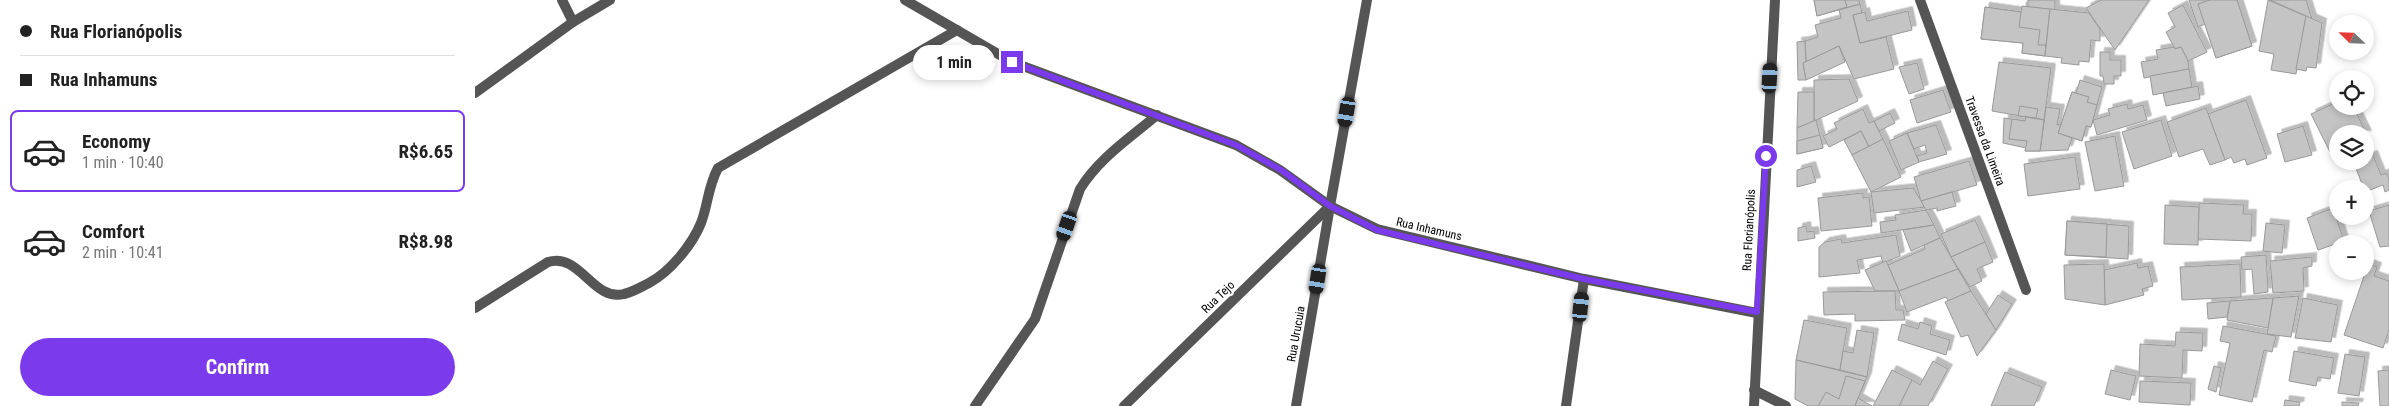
<!DOCTYPE html>
<html lang="en">
<head>
<meta charset="utf-8">
<style>
	:root { --surface:#fff; --page:#f6f6f6; --text:#222; --muted:#767676; --line:#e0e0e0; --accent:#7c3aed }
	body { margin:0; font-family:"Roboto Condensed",sans-serif; background:var(--page); color:var(--text); height:100vh; display:flex; flex-direction:column; font-size:19px; white-space:nowrap }
	* { box-sizing:border-box; margin:0 }
	p { font-size:16px; color:var(--muted) }
	.icon { flex:none; width:28px; height:28px; fill:none; stroke:currentColor; stroke-width:2; stroke-linecap:round; stroke-linejoin:round }
	.map { position:relative; flex:1; overflow:hidden }
	.side { display:flex; flex-direction:column; background:var(--surface); width:475px }
	.side>* { flex:none }
	.top-card { display:grid; align-content:center; height:110px; padding:0 20px; background:var(--surface) }
	.needle { width:32px; rotate:293deg }
	.buttons { position:absolute; left:1854px; top:15px; display:grid; gap:10px }
	.buttons a { display:grid; place-items:center; width:45px; height:45px; border-radius:50%; background:var(--surface); box-shadow:0 2px 8px #0003; font-size:25px }
	.end { position:absolute; width:22px; height:22px; margin:-11px; border:6px solid #7c3aed; background:#fff; box-shadow:0 0 0 2px #fff }
	.from { border-radius:50% }
	.bubble { position:absolute; height:35px; border-radius:18px; background:var(--surface); box-shadow:0 2px 8px #0003; font-size:16px; font-weight:700; line-height:35px; text-align:center }
	.car { position:absolute; width:15px; height:30px; margin:-15px -8px; border-radius:6px; box-shadow:0 0 4px 1px #0007; background:linear-gradient(#222 24%,#8ab4d8 0 40%,#222 0 76%,#8ab4d8 0 86%,#222 0) }
	.top-card b { display:flex; align-items:center; gap:18px; height:48px; font-size:19px }
	.top-card b+b { border-top:1px solid var(--line) }
	.top-card i { width:12px; height:12px; background:var(--text) }
	ul { padding:0; list-style:none }
	li { display:flex; align-items:center; gap:15px; height:82px; margin:0 10px 8px; padding:0 10px; border:2px solid transparent; border-radius:8px }
	li div { flex:1 }
	li b { display:block; font-size:19px }
	li em { font-style:normal; font-weight:700 }
	li.current { border-color:var(--accent) }
	li>.icon { width:45px; height:45px; stroke-width:1.5 }
	.cta { display:flex; gap:10px; margin-top:auto; padding:10px 20px }
	.cta a { flex:1; height:58px; border-radius:30px; background:var(--accent); color:#fff; font-size:20px; font-weight:700; line-height:58px; text-align:center }
	main { display:flex; flex:1; min-height:0 }
	.map>svg:first-child { display:block }
</style>
</head>
<body>
<main>
<section class="side">
<div class="top-card">
<b><i class="from"></i>Rua Florianópolis</b>
<b><i></i>Rua Inhamuns</b>
</div>
<ul>
<li class="current"><svg class="icon" aria-label="car" viewBox="0 0 24 24"><path d="M5 17H2v-5l4-1 3-4h7l3 4 3 1v5h-3M9 17h6M6 11h13"/><circle cx="7" cy="17" r="2"/><circle cx="17" cy="17" r="2"/></svg><div><b>Economy</b><p>1 min · 10:40</p></div><em>R$6.65</em></li>
<li><svg class="icon" aria-label="car" viewBox="0 0 24 24"><path d="M5 17H2v-5l4-1 3-4h7l3 4 3 1v5h-3M9 17h6M6 11h13"/><circle cx="7" cy="17" r="2"/><circle cx="17" cy="17" r="2"/></svg><div><b>Comfort</b><p>2 min · 10:41</p></div><em>R$8.98</em></li>
</ul>
<div class="cta"><a>Confirm</a></div>
</section>
<div class="map">
<svg width="1914" height="406" viewBox="0 0 1914 406">
	<defs>
		<filter id="shadow"><feDropShadow dx="4.5" dy="-4.5" stdDeviation="0" flood-color="#0004"/></filter>
	</defs>
	<rect width="100%" height="100%" fill="#fff"/>
	<g fill="#c4c4c4" stroke="#999" filter="url(#shadow)">
		<path d="M1339 0H1384L1385 4 1342 16Z"/>
		<path d="M1339 0H1370L1372 7 1342 16Z"/>
		<path d="M1553 0H1580V10L1553 7Z"/>
		<path d="M1626 0H1674L1640 50 1611 8Z"/>
		<path d="M1714 0H1762L1777 46 1741 58 1730 24 1723 27Z"/>
		<path d="M1735 0H1762L1777 46 1741 58 1723 4Z"/>
		<path d="M1793 0 1831 16 1821 74 1796 70 1799 54 1784 51Z"/>
		<path d="M1795 0H1831L1837 19 1831 16Z"/>
		<path d="M1385 4 1387 13 1378 15 1385 43 1411 37 1419 69 1379 79 1364 46 1331 62 1330 41 1343 37 1340 25 1366 18 1364 10Z"/>
		<path d="M1708 5 1732 52 1713 61 1706 47 1700 49 1691 32 1700 27 1693 13Z"/>
		<path d="M1547 6 1575 9 1570 56 1547 53 1548 43 1506 39 1510 7 1546 12Z"/>
		<path d="M1510 7 1546 12 1544 27 1565 30 1563 45H1571L1570 56 1547 53 1548 43 1506 39Z"/>
		<path d="M1575 9 1614 13 1625 29V41L1616 40 1614 62 1604 61V65L1586 63 1587 58 1570 56Z"/>
		<path d="M1433 11 1437 30 1385 43 1378 15 1390 12 1392 21Z"/>
		<path d="M1831 16 1847 23 1841 68 1832 67 1831 71 1821 69Z"/>
		<path d="M1330 41 1331 62 1328 63 1331 80H1323L1322 42Z"/>
		<path d="M1364 46 1370 62 1331 80 1328 63Z"/>
		<path d="M1699 47 1700 49 1706 47 1713 61 1714 69 1669 78 1666 62 1683 59 1681 50Z"/>
		<path d="M1625 52H1635V60H1646V76H1639V84H1629L1628 76H1625Z"/>
		<path d="M1524 62 1576 68 1569 120 1517 111Z"/>
		<path d="M1442 63 1449 89 1434 94 1424 67Z"/>
		<path d="M1714 69 1717 87 1678 95 1675 76Z"/>
		<path d="M1374 79 1383 101 1339 121V80Z"/>
		<path d="M1605 80 1627 87 1616 127 1611 126 1607 141 1583 133 1597 92 1601 93Z"/>
		<path d="M1723 86 1725 99 1691 106 1688 93Z"/>
		<path d="M1468 90 1476 112 1442 123 1435 100Z"/>
		<path d="M1323 92H1339V121L1322 128Z"/>
		<path d="M1597 92 1614 97 1612 102 1622 105 1616 127 1611 126 1607 141 1583 133Z"/>
		<path d="M1771 100 1792 158 1772 165 1770 159 1759 163 1756 157 1750 160 1733 114Z"/>
		<path d="M1862 102V106H1878L1892 135 1862 134V149L1855 152 1836 114Z"/>
		<path d="M1652 104 1653 109 1668 105 1672 120 1622 135 1618 120 1635 115 1633 109Z"/>
		<path d="M1545 106 1563 109 1561 118 1543 116Z"/>
		<path d="M1571 107 1585 109 1582 125 1586 124 1583 133 1597 138 1593 150 1565 151Z"/>
		<path d="M1731 108 1750 160 1735 165 1728 149 1704 157 1692 122Z"/>
		<path d="M1388 109 1394 123 1399 121 1408 139 1394 147 1386 131 1354 147 1348 136 1362 129 1359 123Z"/>
		<path d="M1415 113 1420 123 1404 131 1399 121Z"/>
		<path d="M1551 117 1569 120 1565 151H1550L1551 148 1528 143 1529 118 1550 121Z"/>
		<path d="M1551 117 1569 120 1565 151H1550L1552 141 1534 139 1537 119 1550 121Z"/>
		<path d="M1341 120 1348 148 1322 154V128Z"/>
		<path d="M1686 120 1697 156 1659 169 1647 132Z"/>
		<path d="M1461 125 1472 154 1444 162 1442 156 1452 153 1450 145 1439 149 1432 133Z"/>
		<path d="M1828 126 1837 155 1810 162 1802 134Z"/>
		<path d="M1386 131 1394 147 1377 155 1369 140Z"/>
		<path d="M1432 133 1444 162 1426 170 1414 141Z"/>
		<path d="M1345 135 1348 148 1322 154V141Z"/>
		<path d="M1640 136 1649 186 1620 191 1610 142Z"/>
		<path d="M1408 139 1426 177 1396 192 1377 155Z"/>
		<path d="M1898 155 1906 175 1911 173 1914 179V190L1910 192 1908 185 1890 192 1879 163 1890 161V158Z"/>
		<path d="M1600 157 1605 189 1553 196 1549 164Z"/>
		<path d="M1494 161 1502 185 1446 201 1439 177Z"/>
		<path d="M1336 166 1341 182 1322 187V170Z"/>
		<path d="M1438 188 1450 207 1399 213 1396 192Z"/>
		<path d="M1477 192 1481 206 1462 211V208L1451 210 1446 201Z"/>
		<path d="M1388 193V198L1394 197 1397 226 1346 231 1343 198Z"/>
		<path d="M1724 203 1769 205 1768 214H1777L1776 241 1723 239Z"/>
		<path d="M1690 205 1724 207 1723 245 1689 244Z"/>
		<path d="M1914 205V246L1905 247 1894 211Z"/>
		<path d="M1858 208 1869 241 1843 250 1832 218Z"/>
		<path d="M1451 210 1459 225 1406 233 1405 222 1421 220 1420 215Z"/>
		<path d="M1500 220 1510 242 1476 257 1466 234Z"/>
		<path d="M1592 221 1654 226 1653 259 1590 255Z"/>
		<path d="M1592 221 1632 224 1631 257 1590 255Z"/>
		<path d="M1791 223 1810 225 1807 253 1788 251Z"/>
		<path d="M1459 225 1465 238 1436 251 1428 230Z"/>
		<path d="M1331 226 1332 232 1339 231 1340 238 1323 241V228Z"/>
		<path d="M1421 235 1425 256 1408 263 1406 256 1382 260 1385 273 1344 277V247L1350 242 1366 239 1367 243Z"/>
		<path d="M1465 238 1483 269 1424 291 1413 265 1450 249 1449 245Z"/>
		<path d="M1510 242 1518 262 1502 269 1507 281 1495 287 1476 257Z"/>
		<path d="M1791 255 1793 292 1779 294 1777 269 1767 270 1766 257Z"/>
		<path d="M1837 257V266L1828 268 1829 291 1798 293 1795 261Z"/>
		<path d="M1411 261 1413 265 1424 291H1400L1390 270Z"/>
		<path d="M1662 263 1663 268 1673 266 1678 286 1667 289 1669 295 1630 305 1629 270Z"/>
		<path d="M1890 263 1902 267 1899 276 1914 281V330L1908 348 1869 335 1889 276 1884 275 1885 271H1890Z"/>
		<path d="M1629 264 1630 305 1590 299 1589 265Z"/>
		<path d="M1765 264 1766 297 1707 300 1705 267Z"/>
		<path d="M1483 269 1496 291 1473 301 1471 297 1432 312 1424 291Z"/>
		<path d="M1420 291 1421 310H1428L1430 320 1380 321V314L1349 315 1348 292Z"/>
		<path d="M1496 291 1521 330 1502 356 1493 335 1486 337 1470 302Z"/>
		<path d="M1523 295 1537 304 1521 330 1511 314Z"/>
		<path d="M1824 296 1816 337 1792 334 1798 298Z"/>
		<path d="M1798 298 1793 328 1752 320 1755 301Z"/>
		<path d="M1828 298 1863 305 1856 342 1820 338Z"/>
		<path d="M1755 301 1752 317 1733 319 1732 303Z"/>
		<path d="M1329 320 1372 328 1365 370 1321 360Z"/>
		<path d="M1445 322 1457 326 1455 334 1475 340 1471 355 1423 340 1427 324 1443 329Z"/>
		<path d="M1748 326 1801 336 1797 352 1789 350 1777 402 1744 395 1755 343 1745 341Z"/>
		<path d="M1382 330 1399 333 1392 377 1365 370 1368 351 1378 353Z"/>
		<path d="M1701 332 1728 333 1727 351 1708 350 1707 378 1664 376 1665 344 1700 346Z"/>
		<path d="M1819 351 1859 358 1855 379 1843 377 1841 386 1814 381Z"/>
		<path d="M1870 354 1890 357 1884 396 1863 393Z"/>
		<path d="M1321 360 1392 377 1380 406H1333L1320 399Z"/>
		<path d="M1458 361 1473 369 1453 406H1424L1437 380 1445 385Z"/>
		<path d="M1739 366 1746 368 1741 392 1733 389Z"/>
		<path d="M1417 370 1437 380 1424 406H1398Z"/>
		<path d="M1636 370 1661 376 1655 400 1630 394Z"/>
		<path d="M1914 370V406H1905L1903 371Z"/>
		<path d="M1530 372 1567 387 1559 406H1516Z"/>
		<path d="M1371 376 1390 381 1380 406H1343L1351 392 1364 399Z"/>
		<path d="M1665 381 1716 383 1715 405 1664 402Z"/>
		<path d="M1383 398 1397 406H1380Z"/>
		<path d="M1810 400 1825 402 1824 406H1809Z"/>
		<path d="M1867 402 1884 403 1883 406H1867Z"/>
	</g>
	<g fill="none" stroke-linecap="round" stroke-linejoin="round">
		<g stroke="#555" stroke-width="10">
			<path d="M87 0 98 22"/>
			<path d="M430 0 537 62 761 145 805 170 855 206 821 406"/>
			<path d="M1445 0 1551 290"/>
			<path d="M0 93 98 22 135 0"/>
			<path d="M0 308 73 262C105 252 118 302 149 294 158 292 166 287 174 283 195 272 217 245 226 223 233 205 233 186 243 168L482 30"/>
			<path d="M1279 390 1311 406"/>
			<path d="M500 406 560 319 605 189C624 158 655 138 682 115"/>
			<path d="M1091 406 1109 279"/>
		</g>
		<g stroke="#555" stroke-width="10">
			<path d="M855 206 902 229 1109 279 1282 313"/>
			<path d="M855 206 892 0"/>
			<path d="M649 406 855 206"/>
			<path d="M1279 406 1300 0"/>
		</g>
	</g>
	<g fill="none" stroke-linecap="round" stroke-linejoin="round">
		<path stroke="#7c3aed" stroke-width="6" d="M537 62 761 145 806 170 855 206 902 230 1109 279 1282 312 1291 156"/>
	</g>
	<g text-anchor="middle" stroke-width="4.5" stroke-linejoin="round" paint-order="stroke">
		<g font-size="12" fill="#000" stroke="#fff">
			<text transform="translate(1510 141) rotate(70)" y="4">Travessa da Limeira</text>
			<text transform="translate(954 229) rotate(13)" y="4">Rua Inhamuns</text>
			<text transform="translate(1274 230) rotate(-87)" y="4">Rua Florianópolis</text>
			<text transform="translate(743 297) rotate(-44)" y="4">Rua Tejo</text>
			<text transform="translate(821 334) rotate(-80)" y="4">Rua Urucuia</text>
		</g>
	</g>
</svg>
<div class="buttons">
<a><svg class="needle" viewBox="-14 -14 28 28"><path d="M0-13l5 13h-10z" fill="#e53935"/><path d="M0 13l5-13h-10z" fill="#767676"/></svg></a>
<a><svg class="icon" aria-label="locate" viewBox="0 0 24 24"><circle cx="12" cy="12" r="6"/><path d="M12 2v4M12 18v4M2 12h4M18 12h4"/></svg></a>
<a><svg class="icon" aria-label="layers" viewBox="0 0 24 24"><path d="M12 4l9 5-9 5-9-5zM3 14l9 5 9-5"/></svg></a>
<a>+</a>
<a>−</a>
</div>
<i class="end from" style="left:1291px;top:156px"></i>
<i class="end" style="left:537px;top:62px"></i>
<div class="bubble" style="left:438px;top:45px;width:82px">1 min</div>
<i class="car" style="left:1295px;top:78px;rotate:3deg"></i>
<i class="car" style="left:872px;top:112px;rotate:190deg"></i>
<i class="car" style="left:592px;top:226px;rotate:199deg"></i>
<i class="car" style="left:843px;top:279px;rotate:189deg"></i>
<i class="car" style="left:1106px;top:307px;rotate:6deg"></i>
</div>
</main>
</body>
</html>
